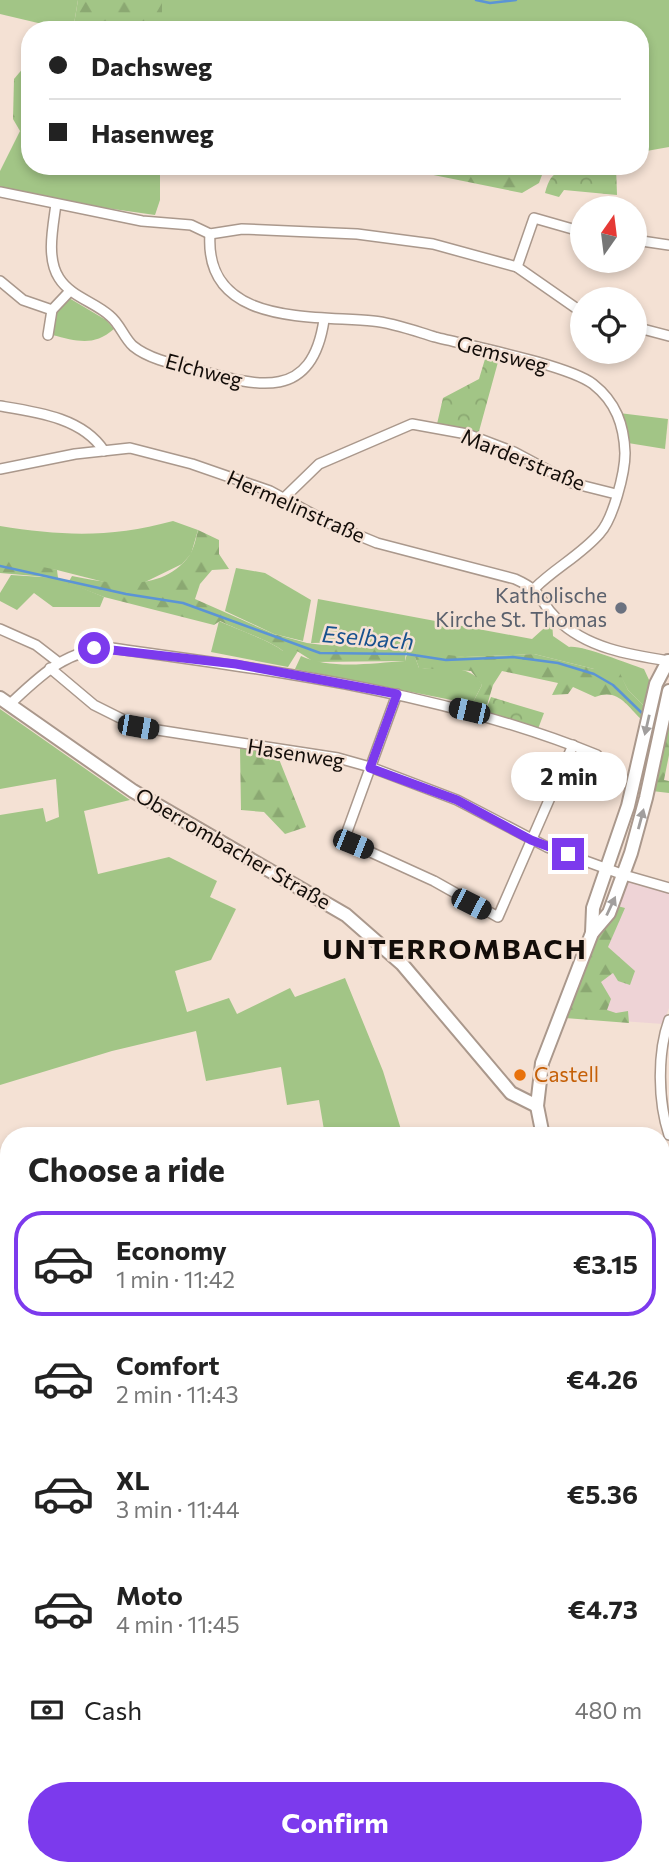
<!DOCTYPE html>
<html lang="en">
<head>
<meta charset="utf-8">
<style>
	:root { --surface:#fff; --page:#f6f6f6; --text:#222; --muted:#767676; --line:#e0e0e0; --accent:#7c3aed }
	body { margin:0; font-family:Commissioner,sans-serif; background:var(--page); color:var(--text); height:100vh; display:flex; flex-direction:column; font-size:26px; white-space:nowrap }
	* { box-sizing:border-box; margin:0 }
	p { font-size:23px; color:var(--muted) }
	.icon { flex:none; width:38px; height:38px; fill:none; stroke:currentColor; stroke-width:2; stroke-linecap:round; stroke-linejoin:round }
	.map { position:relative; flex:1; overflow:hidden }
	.sheet { position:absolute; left:0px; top:1127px; width:670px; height:749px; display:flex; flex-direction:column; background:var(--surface); border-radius:28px 28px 0 0; box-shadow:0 4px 10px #0003 }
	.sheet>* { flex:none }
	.banner { position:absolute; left:21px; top:21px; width:628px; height:154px; border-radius:28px; box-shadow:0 4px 10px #0003; display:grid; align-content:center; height:154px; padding:0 28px; background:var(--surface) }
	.needle { width:46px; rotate:14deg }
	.fabs { position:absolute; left:570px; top:196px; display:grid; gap:14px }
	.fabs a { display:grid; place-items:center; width:77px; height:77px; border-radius:50%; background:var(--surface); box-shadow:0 4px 10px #0003; font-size:35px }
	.end { position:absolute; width:32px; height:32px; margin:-16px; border:9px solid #7c3aed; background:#fff; box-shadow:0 0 0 4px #fff }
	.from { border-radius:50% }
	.bubble { position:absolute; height:49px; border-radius:24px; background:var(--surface); box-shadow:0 4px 10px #0003; font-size:23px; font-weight:700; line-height:49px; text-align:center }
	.car { position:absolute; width:21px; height:42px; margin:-21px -10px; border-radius:9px; box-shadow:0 0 5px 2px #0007; background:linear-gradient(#222 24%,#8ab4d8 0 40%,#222 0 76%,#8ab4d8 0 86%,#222 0) }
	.banner b { display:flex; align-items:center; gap:24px; height:66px; font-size:26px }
	.banner b+b { border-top:2px solid var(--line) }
	.banner i { width:18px; height:18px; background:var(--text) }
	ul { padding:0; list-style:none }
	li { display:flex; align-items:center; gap:21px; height:105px; margin:0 14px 10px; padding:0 14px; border:4px solid transparent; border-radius:28px }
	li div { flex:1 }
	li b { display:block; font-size:26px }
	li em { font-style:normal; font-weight:700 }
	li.current { border-color:var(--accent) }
	li>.icon { width:63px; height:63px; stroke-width:1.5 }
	h2 { padding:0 28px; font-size:32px; line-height:84px }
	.pay { display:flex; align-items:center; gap:18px; height:77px; padding:0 28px; font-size:26px }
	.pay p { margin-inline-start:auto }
	.button { display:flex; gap:14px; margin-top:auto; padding:14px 28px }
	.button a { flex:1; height:80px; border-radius:42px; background:var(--accent); color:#fff; font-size:28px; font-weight:700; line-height:80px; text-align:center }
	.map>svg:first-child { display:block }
</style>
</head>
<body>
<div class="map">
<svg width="669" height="1876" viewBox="0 0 669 1876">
	<defs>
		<pattern id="forest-firs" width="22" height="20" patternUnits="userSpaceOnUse" patternTransform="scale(1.75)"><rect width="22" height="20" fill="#a2c586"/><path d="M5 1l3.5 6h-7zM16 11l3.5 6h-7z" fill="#8ba872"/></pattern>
		<pattern id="park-crowns" width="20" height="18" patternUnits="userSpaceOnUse" patternTransform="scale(1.75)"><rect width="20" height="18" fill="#a2c586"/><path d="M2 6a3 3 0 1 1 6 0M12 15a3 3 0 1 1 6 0" fill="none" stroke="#8ba872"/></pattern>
	</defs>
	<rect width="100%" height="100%" fill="#f4e1d4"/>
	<path fill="#eed3d6" d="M625 879 669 892V1008L663 1024 566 1017Z"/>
	<g fill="#a2c586">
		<path d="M0 0H78L74 24 55 27 0 14Z"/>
		<path d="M162 0H669V147L641 152 640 30H286L162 24Z"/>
		<path d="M20 131 30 132V166H160V200L155 215 57 201 0 189V171Z"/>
		<path d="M69 298 106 320 114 329C93 347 77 341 52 335L56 311Z"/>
		<path d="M619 413 668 419 665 449 628 443Z"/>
		<path d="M173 521 198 530 191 554 182 564 141 584H112L57 570 0 563V526C62 536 111 538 173 521Z"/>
		<path d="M236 568 265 573 311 600 303 641 274 634 225 611Z"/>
		<path d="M11 575 58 578 104 597 100 607H53L34 593 17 610 0 601V593Z"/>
		<path d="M318 599 532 639 552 621 553 636 569 647C583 645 625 663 644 669L650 682 645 707 628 690 617 669H594L534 654 465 657 417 654 415 657 419 668C439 669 472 663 482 685L472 704 295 669 301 656C331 670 373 663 405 661L407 654 406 651 357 642 311 643Z"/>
		<path d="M219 621C236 629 271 641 283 651H298L288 667 211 652Z"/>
		<path d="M0 709 130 800 84 811 98 874 169 857 217 881 210 897 236 909 211 960 175 971 187 1012 229 998 237 1014 290 988 295 997 345 978 383 1071 403 1136H325L319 1100 287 1105 281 1067 206 1081 196 1031 112 1051 0 1085V815L43 808 46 822 59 817 56 779 0 789Z"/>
		<path d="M9 1159V1233L0 1234V1161Z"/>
		<path d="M9 1239V1370L5 1373 0 1394V1240Z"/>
		<path d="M0 1764H9V1835L5 1834 0 1808Z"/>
		<path d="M129 1867H394L392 1876H164Z"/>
	</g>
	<g fill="url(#forest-firs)">
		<path d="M78 0H162V24L286 30H53L74 24Z"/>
		<path d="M30 60V132L20 131 13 119 14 79Z"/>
		<path d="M389 166H543L545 167 539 183 522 193Z"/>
		<path d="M198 530 219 540V554L229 569 212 570 200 584 195 599 274 634 307 643 323 645 357 642 406 651 405 661 314 662 297 651H283C270 640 237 630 220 621L214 625 104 597 68 583 72 576C110 584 162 593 189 556 194 549 196 538 198 530Z"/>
		<path d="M10 560 57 570 58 578 0 573V563Z"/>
		<path d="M432 653 465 657 534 654 594 669H618L628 690 645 707 641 719C626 705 618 688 595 697L573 687 568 694 552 695 558 683 502 671 493 685 485 712 470 708 482 685 471 671 419 668 415 657 417 654Z"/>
		<path d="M669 713V755L664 780 669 781V793L652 791Z"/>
		<path d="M240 748 277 754 306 827 285 834 264 812 241 810Z"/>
		<path d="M614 905 625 908 608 947 635 971 630 985 618 981 613 973 601 982 611 999 607 1010 616 1013 628 1011 629 1023 565 1018 596 932Z"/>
	</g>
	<g fill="url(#park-crowns)">
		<path d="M571 166H616L617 195 564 190 559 197 545 193C553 165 558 179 571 166Z"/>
		<path d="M485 359 498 362 478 435 437 424 443 398 479 379Z"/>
		<path d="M491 697 544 713 538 729 485 712Z"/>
	</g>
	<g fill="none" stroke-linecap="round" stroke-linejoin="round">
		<g stroke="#5b94d5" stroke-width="2.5">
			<path d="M476 0 490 3 516 0"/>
			<path d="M0 566 126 594 183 603 320 653 407 654 446 660 513 657 558 663 594 674 613 685 644 715"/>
			<path d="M0 1258 9 1257"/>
			<path d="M662 1734 664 1733"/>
			<path d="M0 1768H9"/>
		</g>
		<g stroke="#aa988c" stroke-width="12">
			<g id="street">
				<path d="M0 192 142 221 191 225 210 234 242 229 357 234 433 244 517 267 583 313"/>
				<path d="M56 204C53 227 46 258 59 278 71 297 95 302 110 316 120 324 124 338 133 346 150 360 178 365 198 370 259 387 312 401 324 320"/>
				<path d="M210 234C204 326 311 315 373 321 394 323 415 331 435 337 470 346 568 365 593 384 616 402 624 425 625 453 625 473 613 519 600 533 581 555 555 568 535 588"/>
				<path d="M635 240 669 245"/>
				<path d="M517 267 534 218 583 232"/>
				<path d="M0 281 23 300 52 310"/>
				<path d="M635 327 669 336"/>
				<path d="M48 335 52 310 70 291"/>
				<path d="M0 406C37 412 83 418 104 451"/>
				<path d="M0 469 75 454 130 448 192 464 270 491 331 524 377 543 515 579C546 593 537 600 557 619 586 648 630 655 669 661"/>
				<path d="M284 498 319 464 412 424 467 434 514 452 572 483 616 494"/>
				<path d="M0 629 36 645 58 662"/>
				<path d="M50 668 94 705 138 727 338 758 370 767 457 800 547 847 624 875 669 888"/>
				<path d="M397 694 344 840 434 881 498 917 573 745"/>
				<path d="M9 705C40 676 66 649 111 648 276 671 442 692 597 755"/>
				<path d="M669 1020C657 1053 658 1102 669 1135"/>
				<path d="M662 1293 669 1289"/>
				<path d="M662 1545 669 1539"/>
				<path d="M662 1683 669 1679"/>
				<path d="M662 1711 669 1725"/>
				<path d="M642 1867 649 1876"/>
				<path d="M398 1876 400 1867"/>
				<path d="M544 1876 545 1867"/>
			</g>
		</g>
		<g stroke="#aa988c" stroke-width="16">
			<g id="secondary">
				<path d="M0 698 133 791 346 915 402 964 511 1093 537 1106"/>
				<path d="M592 933 609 913 631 853 646 798 669 691"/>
				<path d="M543 1136 537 1106 542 1063 592 933 593 908 628 806 656 684 668 661"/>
				<path d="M662 1375 669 1389"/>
			</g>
		</g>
		<use href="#street" stroke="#fff" stroke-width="9"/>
		<use href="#secondary" stroke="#fff" stroke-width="12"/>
	</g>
	<defs><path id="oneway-solid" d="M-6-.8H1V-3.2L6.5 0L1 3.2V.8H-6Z" transform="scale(1.75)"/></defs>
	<g fill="#a19e9d">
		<use href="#oneway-solid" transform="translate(647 725) rotate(103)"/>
		<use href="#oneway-solid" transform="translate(641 819) rotate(-75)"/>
		<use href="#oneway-solid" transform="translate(611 906) rotate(-65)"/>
	</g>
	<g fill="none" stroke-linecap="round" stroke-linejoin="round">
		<path stroke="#7c3aed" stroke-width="9" d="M94 648 236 664 397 694 370 768 457 800 531 840 568 854"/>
	</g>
	<circle fill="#6b7280" stroke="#f4e1d4" stroke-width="2.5" cx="621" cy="608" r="7"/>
	<circle fill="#e8710a" stroke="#f4e1d4" stroke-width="2.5" cx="520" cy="1075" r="7"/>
	<g text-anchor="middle" stroke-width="5" stroke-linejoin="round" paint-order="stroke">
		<g font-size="21" fill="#130d09" stroke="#f4e1d4">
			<text transform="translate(502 355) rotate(15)" y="7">Gemsweg</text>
			<text transform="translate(204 371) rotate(15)" y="7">Elchweg</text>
			<text transform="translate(523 460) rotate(22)" y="7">Marderstraße</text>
			<text transform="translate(296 507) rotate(24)" y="7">Hermelinstraße</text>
			<text transform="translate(296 754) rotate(9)" y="7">Hasenweg</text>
			<text transform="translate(233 849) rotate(30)" y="7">Oberrombacher Straße</text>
		</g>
		<g font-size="21" fill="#5b616d" stroke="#f4e1d4" text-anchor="end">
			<text x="607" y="603">Katholische<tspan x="607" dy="24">Kirche St. Thomas</tspan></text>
		</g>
		<g font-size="21" fill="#c56008" stroke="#f4e1d4" text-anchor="start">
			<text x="534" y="1082">Castell</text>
		</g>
		<g font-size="23" font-style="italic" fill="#17518e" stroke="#f4e1d4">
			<text transform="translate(368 638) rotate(5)" y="8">Eselbach</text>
		</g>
		<g font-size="28" font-weight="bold" letter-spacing="2" fill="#130d09" stroke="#f4e1d4">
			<text x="455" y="959">UNTERROMBACH</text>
		</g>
	</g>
</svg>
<div class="fabs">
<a><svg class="needle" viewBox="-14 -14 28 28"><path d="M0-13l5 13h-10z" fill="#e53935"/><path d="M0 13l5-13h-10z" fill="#767676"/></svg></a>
<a><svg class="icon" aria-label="locate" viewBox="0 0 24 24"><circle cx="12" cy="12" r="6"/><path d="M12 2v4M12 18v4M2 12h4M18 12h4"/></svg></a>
</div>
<i class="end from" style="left:94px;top:648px"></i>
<i class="end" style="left:568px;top:854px"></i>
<div class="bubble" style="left:511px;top:752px;width:116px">2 min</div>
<i class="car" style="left:469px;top:711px;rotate:283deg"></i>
<i class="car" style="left:138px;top:727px;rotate:100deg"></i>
<i class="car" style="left:353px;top:844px;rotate:112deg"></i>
<i class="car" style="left:471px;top:904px;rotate:117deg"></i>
<div class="banner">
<b><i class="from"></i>Dachsweg</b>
<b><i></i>Hasenweg</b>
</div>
<section class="sheet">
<h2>Choose a ride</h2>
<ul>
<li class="current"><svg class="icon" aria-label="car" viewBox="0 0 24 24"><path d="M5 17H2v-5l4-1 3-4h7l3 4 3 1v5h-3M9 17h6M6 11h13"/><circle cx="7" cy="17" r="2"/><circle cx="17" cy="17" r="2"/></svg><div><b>Economy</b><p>1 min · 11:42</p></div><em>€3.15</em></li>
<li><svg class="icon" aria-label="car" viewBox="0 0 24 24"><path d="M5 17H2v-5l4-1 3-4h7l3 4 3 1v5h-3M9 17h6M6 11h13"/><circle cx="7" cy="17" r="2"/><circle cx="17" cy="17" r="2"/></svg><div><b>Comfort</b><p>2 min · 11:43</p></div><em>€4.26</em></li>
<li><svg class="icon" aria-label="car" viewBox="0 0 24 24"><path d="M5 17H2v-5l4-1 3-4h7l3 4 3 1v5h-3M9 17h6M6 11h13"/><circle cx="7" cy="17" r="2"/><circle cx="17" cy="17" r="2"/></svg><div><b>XL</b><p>3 min · 11:44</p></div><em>€5.36</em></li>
<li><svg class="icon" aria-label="car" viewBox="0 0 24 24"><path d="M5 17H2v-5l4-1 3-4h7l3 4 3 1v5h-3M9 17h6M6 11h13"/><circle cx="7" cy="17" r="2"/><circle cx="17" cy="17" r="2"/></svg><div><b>Moto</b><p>4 min · 11:45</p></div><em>€4.73</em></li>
</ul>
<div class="pay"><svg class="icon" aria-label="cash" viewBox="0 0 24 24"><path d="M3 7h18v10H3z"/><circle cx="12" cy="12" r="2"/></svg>Cash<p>480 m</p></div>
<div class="button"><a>Confirm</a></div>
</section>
</div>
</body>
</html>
